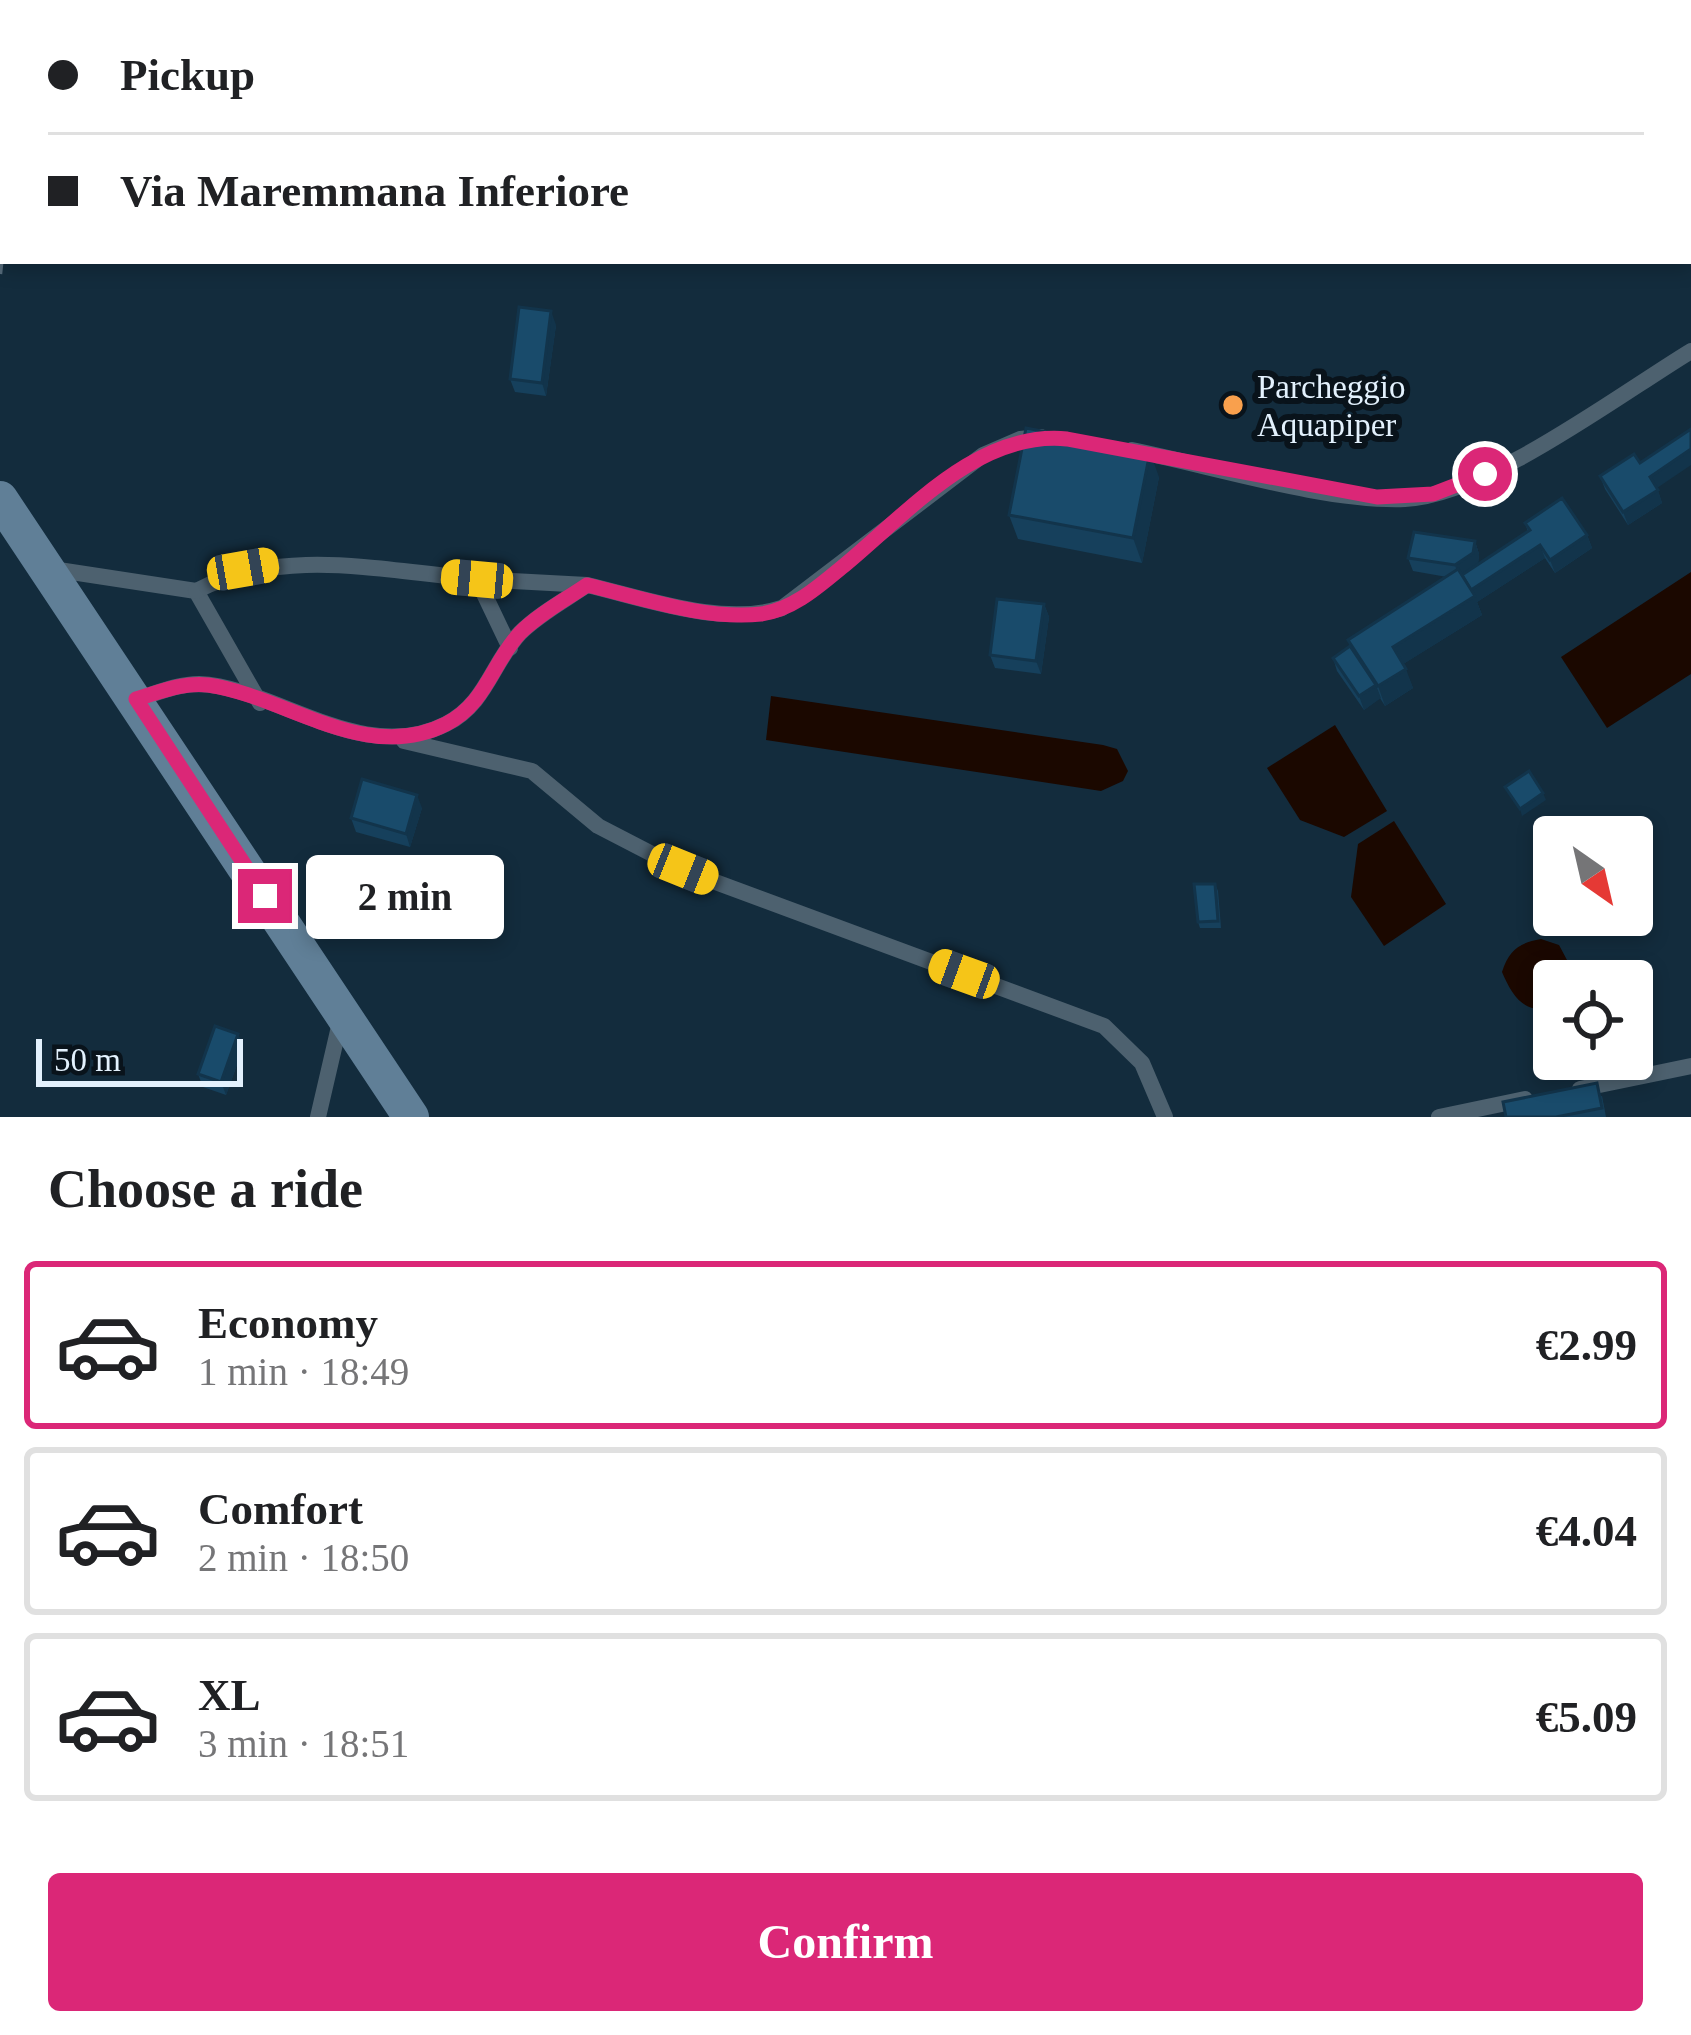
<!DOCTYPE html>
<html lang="en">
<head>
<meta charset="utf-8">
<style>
	:root { --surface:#fff; --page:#f6f6f6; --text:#202124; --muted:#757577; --line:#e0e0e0; --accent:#db2777 }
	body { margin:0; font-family:Georgia,serif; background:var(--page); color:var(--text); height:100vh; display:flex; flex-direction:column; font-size:45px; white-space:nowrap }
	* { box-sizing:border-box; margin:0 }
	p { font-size:39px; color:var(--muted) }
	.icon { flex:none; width:66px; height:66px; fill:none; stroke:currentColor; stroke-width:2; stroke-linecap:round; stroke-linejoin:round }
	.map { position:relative; height:1117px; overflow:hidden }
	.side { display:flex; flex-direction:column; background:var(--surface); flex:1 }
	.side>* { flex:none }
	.guide { position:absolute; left:0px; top:0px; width:1692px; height:264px; box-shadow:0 6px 18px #0003; display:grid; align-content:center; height:264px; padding:0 48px; background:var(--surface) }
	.needle { width:78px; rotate:146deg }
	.tools { position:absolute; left:1533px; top:816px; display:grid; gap:24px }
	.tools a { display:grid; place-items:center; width:120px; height:120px; border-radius:12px; background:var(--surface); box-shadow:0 6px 18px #0003; font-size:60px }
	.scale { position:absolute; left:36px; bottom:30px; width:207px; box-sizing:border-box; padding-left:12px; border:6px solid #e3f1fd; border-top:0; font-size:33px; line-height:42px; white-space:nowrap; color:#e3f1fd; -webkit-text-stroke:9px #09131b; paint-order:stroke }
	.end { position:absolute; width:54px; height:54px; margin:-27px; border:15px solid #db2777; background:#fff; box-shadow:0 0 0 6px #fff }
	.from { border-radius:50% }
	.bubble { position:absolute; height:84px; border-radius:12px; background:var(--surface); box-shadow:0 6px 18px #0003; font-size:39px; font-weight:700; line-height:84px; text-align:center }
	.car { position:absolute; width:36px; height:72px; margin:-36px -18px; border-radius:15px; box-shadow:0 0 9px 3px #0007; background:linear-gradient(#f5c518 24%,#345 0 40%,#f5c518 0 76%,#345 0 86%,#f5c518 0) }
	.guide b { display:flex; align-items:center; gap:42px; height:114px; font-size:45px }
	.guide b+b { border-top:3px solid var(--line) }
	.guide i { width:30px; height:30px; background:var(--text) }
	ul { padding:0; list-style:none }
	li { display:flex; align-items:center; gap:36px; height:168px; margin:0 24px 18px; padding:0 24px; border:6px solid var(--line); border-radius:12px }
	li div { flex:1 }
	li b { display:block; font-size:45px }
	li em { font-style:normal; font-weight:700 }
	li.current { border-color:var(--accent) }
	li>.icon { width:108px; height:108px; stroke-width:1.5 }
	h2 { padding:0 48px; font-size:54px; line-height:144px }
	.cta { display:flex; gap:24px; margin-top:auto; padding:24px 48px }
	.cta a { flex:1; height:138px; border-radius:12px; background:var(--accent); color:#fff; font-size:48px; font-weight:700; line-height:138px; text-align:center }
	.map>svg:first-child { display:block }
</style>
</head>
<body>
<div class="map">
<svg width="1691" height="1117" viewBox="0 0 1691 1117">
	<rect width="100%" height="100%" fill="#132c3d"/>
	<g fill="#1b0800">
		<path d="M1691 572V674L1607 728 1561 657Z"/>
		<path d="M771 696 1103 745 1117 749 1128 771 1123 781 1101 791 766 740Z"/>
		<path d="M1335 725 1387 811 1344 837 1300 820 1267 768Z"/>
		<path d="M1394 821 1446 904 1384 946 1351 897 1358 844Z"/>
		<path d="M1541 939 1559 945 1575 975 1574 981H1554V1006C1526 1017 1512 996 1502 972 1509 950 1519 943 1541 939Z"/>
	</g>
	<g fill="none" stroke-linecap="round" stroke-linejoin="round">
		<path stroke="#546979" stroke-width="4.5" stroke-dasharray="12 6" stroke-linecap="butt" d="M0 274 3 245"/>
		<g stroke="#4d616f" stroke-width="16">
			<path d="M1132 450C1212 466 1325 502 1405 499 1485 496 1620 394 1691 351"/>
			<path d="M52 569 196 591 260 703"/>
			<path d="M477 579 587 585"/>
			<path d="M196 591C283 546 382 571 477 579L510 648"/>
			<path d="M137 699C157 693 178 684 199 684 275 687 362 767 446 724 486 704 492 663 520 633 539 614 565 600 587 585 647 599 722 627 782 608L983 455 1020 439 1041 437"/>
			<path d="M404 741 532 771 598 826 683 870 1104 1026 1142 1063 1165 1117"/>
			<path d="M1580 1089 1691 1066"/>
			<path d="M318 1117 341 1018"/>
			<path d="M1439 1117 1525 1099"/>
		</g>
		<path stroke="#607f97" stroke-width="36" d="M0 499 411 1117"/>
	</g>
	<g fill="#16405c">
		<path d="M698 0H736V3H699Z"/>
		<path d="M556 325 546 396 515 392 510 379Z"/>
		<path d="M1640 463 1657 488 1662 503 1628 525 1605 489 1600 476Z"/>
		<path d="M1159 477 1142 563 1018 539 1009 515Z"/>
		<path d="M1525 523 1587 535 1592 548 1555 573 1545 558 1477 602 1482 615 1403 664 1413 688 1385 706 1380 698 1364 710 1337 671 1333 658 1350 646 1348 640 1447 577 1413 571 1408 558 1475 541 1479 554 1478 564 1528 532Z"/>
		<path d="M1044 604 1049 617 1041 674 995 668 990 655Z"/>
		<path d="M422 808 410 847 356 832 351 818Z"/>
		<path d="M1215 884 1218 891 1221 928H1200L1198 922Z"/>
		<path d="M238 1034 243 1048 226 1095 203 1087 198 1074Z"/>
		<path d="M1602 1096 1606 1117H1506Z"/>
	</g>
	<g fill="#12344b">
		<path d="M551 311 556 325 546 396 542 383Z"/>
		<path d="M1691 449V465L1654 490 1650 477Z"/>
		<path d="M1150 452 1159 477 1142 563 1133 538Z"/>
		<path d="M1658 490 1662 503 1628 525 1623 512Z"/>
		<path d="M1587 535 1592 548 1555 573 1550 560Z"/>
		<path d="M1475 541 1479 554 1478 566 1459 579 1455 565Z"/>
		<path d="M1540 545 1545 558 1477 602 1482 615 1400 666 1393 647 1470 591Z"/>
		<path d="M1044 604 1049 617 1041 674 1036 661Z"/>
		<path d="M1406 669 1413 688 1385 706 1378 686Z"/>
		<path d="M1376 685 1381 698 1364 710 1359 696Z"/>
		<path d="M1543 793 1546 800 1522 816 1520 809Z"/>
		<path d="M417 795 422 808 410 847 406 834Z"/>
		<path d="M238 1034 243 1048 226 1095 221 1082Z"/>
	</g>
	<g fill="#194b6b" stroke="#12344b" stroke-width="3">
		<path d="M519 307 551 311 542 383 510 379Z"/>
		<path d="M1026 428 1150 452 1133 538 1009 515Z"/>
		<path d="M1691 429V449L1650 477 1658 490 1623 512 1600 476 1634 454 1640 463Z"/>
		<path d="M1562 498 1587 535 1550 560 1540 545 1471 590 1462 575 1530 530 1525 523Z"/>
		<path d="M1414 532 1475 541 1473 553 1455 565 1408 558Z"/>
		<path d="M1458 569 1475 596 1393 647 1406 669 1378 686 1348 640Z"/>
		<path d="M997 599 1044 604 1036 661 990 655Z"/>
		<path d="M1350 646 1376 685 1359 696 1333 658Z"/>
		<path d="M1529 771 1543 793 1520 809 1505 787Z"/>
		<path d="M362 779 417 795 406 834 351 818Z"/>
		<path d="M1194 884H1215L1218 921 1198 922Z"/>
		<path d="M215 1026 238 1034 221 1082 198 1074Z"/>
		<path d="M1597 1083 1602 1108 1556 1117H1506L1503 1102Z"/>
	</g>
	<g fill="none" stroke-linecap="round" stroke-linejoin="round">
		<path stroke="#db2777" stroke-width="15" d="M265 896 136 699C160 692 183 682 208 685 286 696 366 765 446 724 486 704 492 663 520 633 539 614 565 600 587 585 642 598 705 620 761 614 792 610 818 587 841 568 906 515 977 430 1067 439L1377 497 1433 494 1485 474"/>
	</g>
	<circle fill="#f9a04d" stroke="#09131b" stroke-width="4.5" cx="1233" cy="405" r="12"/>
	<g text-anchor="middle" stroke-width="12" stroke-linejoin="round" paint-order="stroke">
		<g font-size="33" fill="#e3f1fd" stroke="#09131b" text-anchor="start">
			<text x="1257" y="398">Parcheggio<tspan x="1257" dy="38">Aquapiper</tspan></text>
		</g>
	</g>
</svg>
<div class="tools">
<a><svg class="needle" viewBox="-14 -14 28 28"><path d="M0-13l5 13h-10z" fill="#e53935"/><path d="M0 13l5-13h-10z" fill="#757577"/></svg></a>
<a><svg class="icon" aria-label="locate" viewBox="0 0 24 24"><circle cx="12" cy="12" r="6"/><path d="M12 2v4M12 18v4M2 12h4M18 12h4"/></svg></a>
</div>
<div class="scale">50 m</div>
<i class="end from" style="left:1485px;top:474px"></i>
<i class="end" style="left:265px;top:896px"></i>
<div class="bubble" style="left:306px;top:855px;width:198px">2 min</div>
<i class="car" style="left:243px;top:569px;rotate:80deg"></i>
<i class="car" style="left:477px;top:579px;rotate:275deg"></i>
<i class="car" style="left:683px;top:869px;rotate:112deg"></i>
<i class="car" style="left:964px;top:974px;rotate:290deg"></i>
<div class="guide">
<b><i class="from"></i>Pickup</b>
<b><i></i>Via Maremmana Inferiore</b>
</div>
</div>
<section class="side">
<h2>Choose a ride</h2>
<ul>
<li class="current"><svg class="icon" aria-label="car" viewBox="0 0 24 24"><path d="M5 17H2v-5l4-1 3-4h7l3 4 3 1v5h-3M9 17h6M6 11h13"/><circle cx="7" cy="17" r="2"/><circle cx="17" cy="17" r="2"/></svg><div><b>Economy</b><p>1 min · 18:49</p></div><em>€2.99</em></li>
<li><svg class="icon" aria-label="car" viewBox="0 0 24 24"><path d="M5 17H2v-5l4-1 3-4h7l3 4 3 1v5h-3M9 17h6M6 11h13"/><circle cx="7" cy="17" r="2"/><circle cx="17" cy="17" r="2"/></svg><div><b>Comfort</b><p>2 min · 18:50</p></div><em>€4.04</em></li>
<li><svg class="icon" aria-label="car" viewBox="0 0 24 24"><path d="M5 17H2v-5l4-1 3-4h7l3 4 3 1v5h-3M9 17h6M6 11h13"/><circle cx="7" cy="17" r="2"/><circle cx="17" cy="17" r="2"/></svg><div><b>XL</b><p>3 min · 18:51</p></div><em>€5.09</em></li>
</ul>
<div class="cta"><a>Confirm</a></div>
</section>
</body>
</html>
